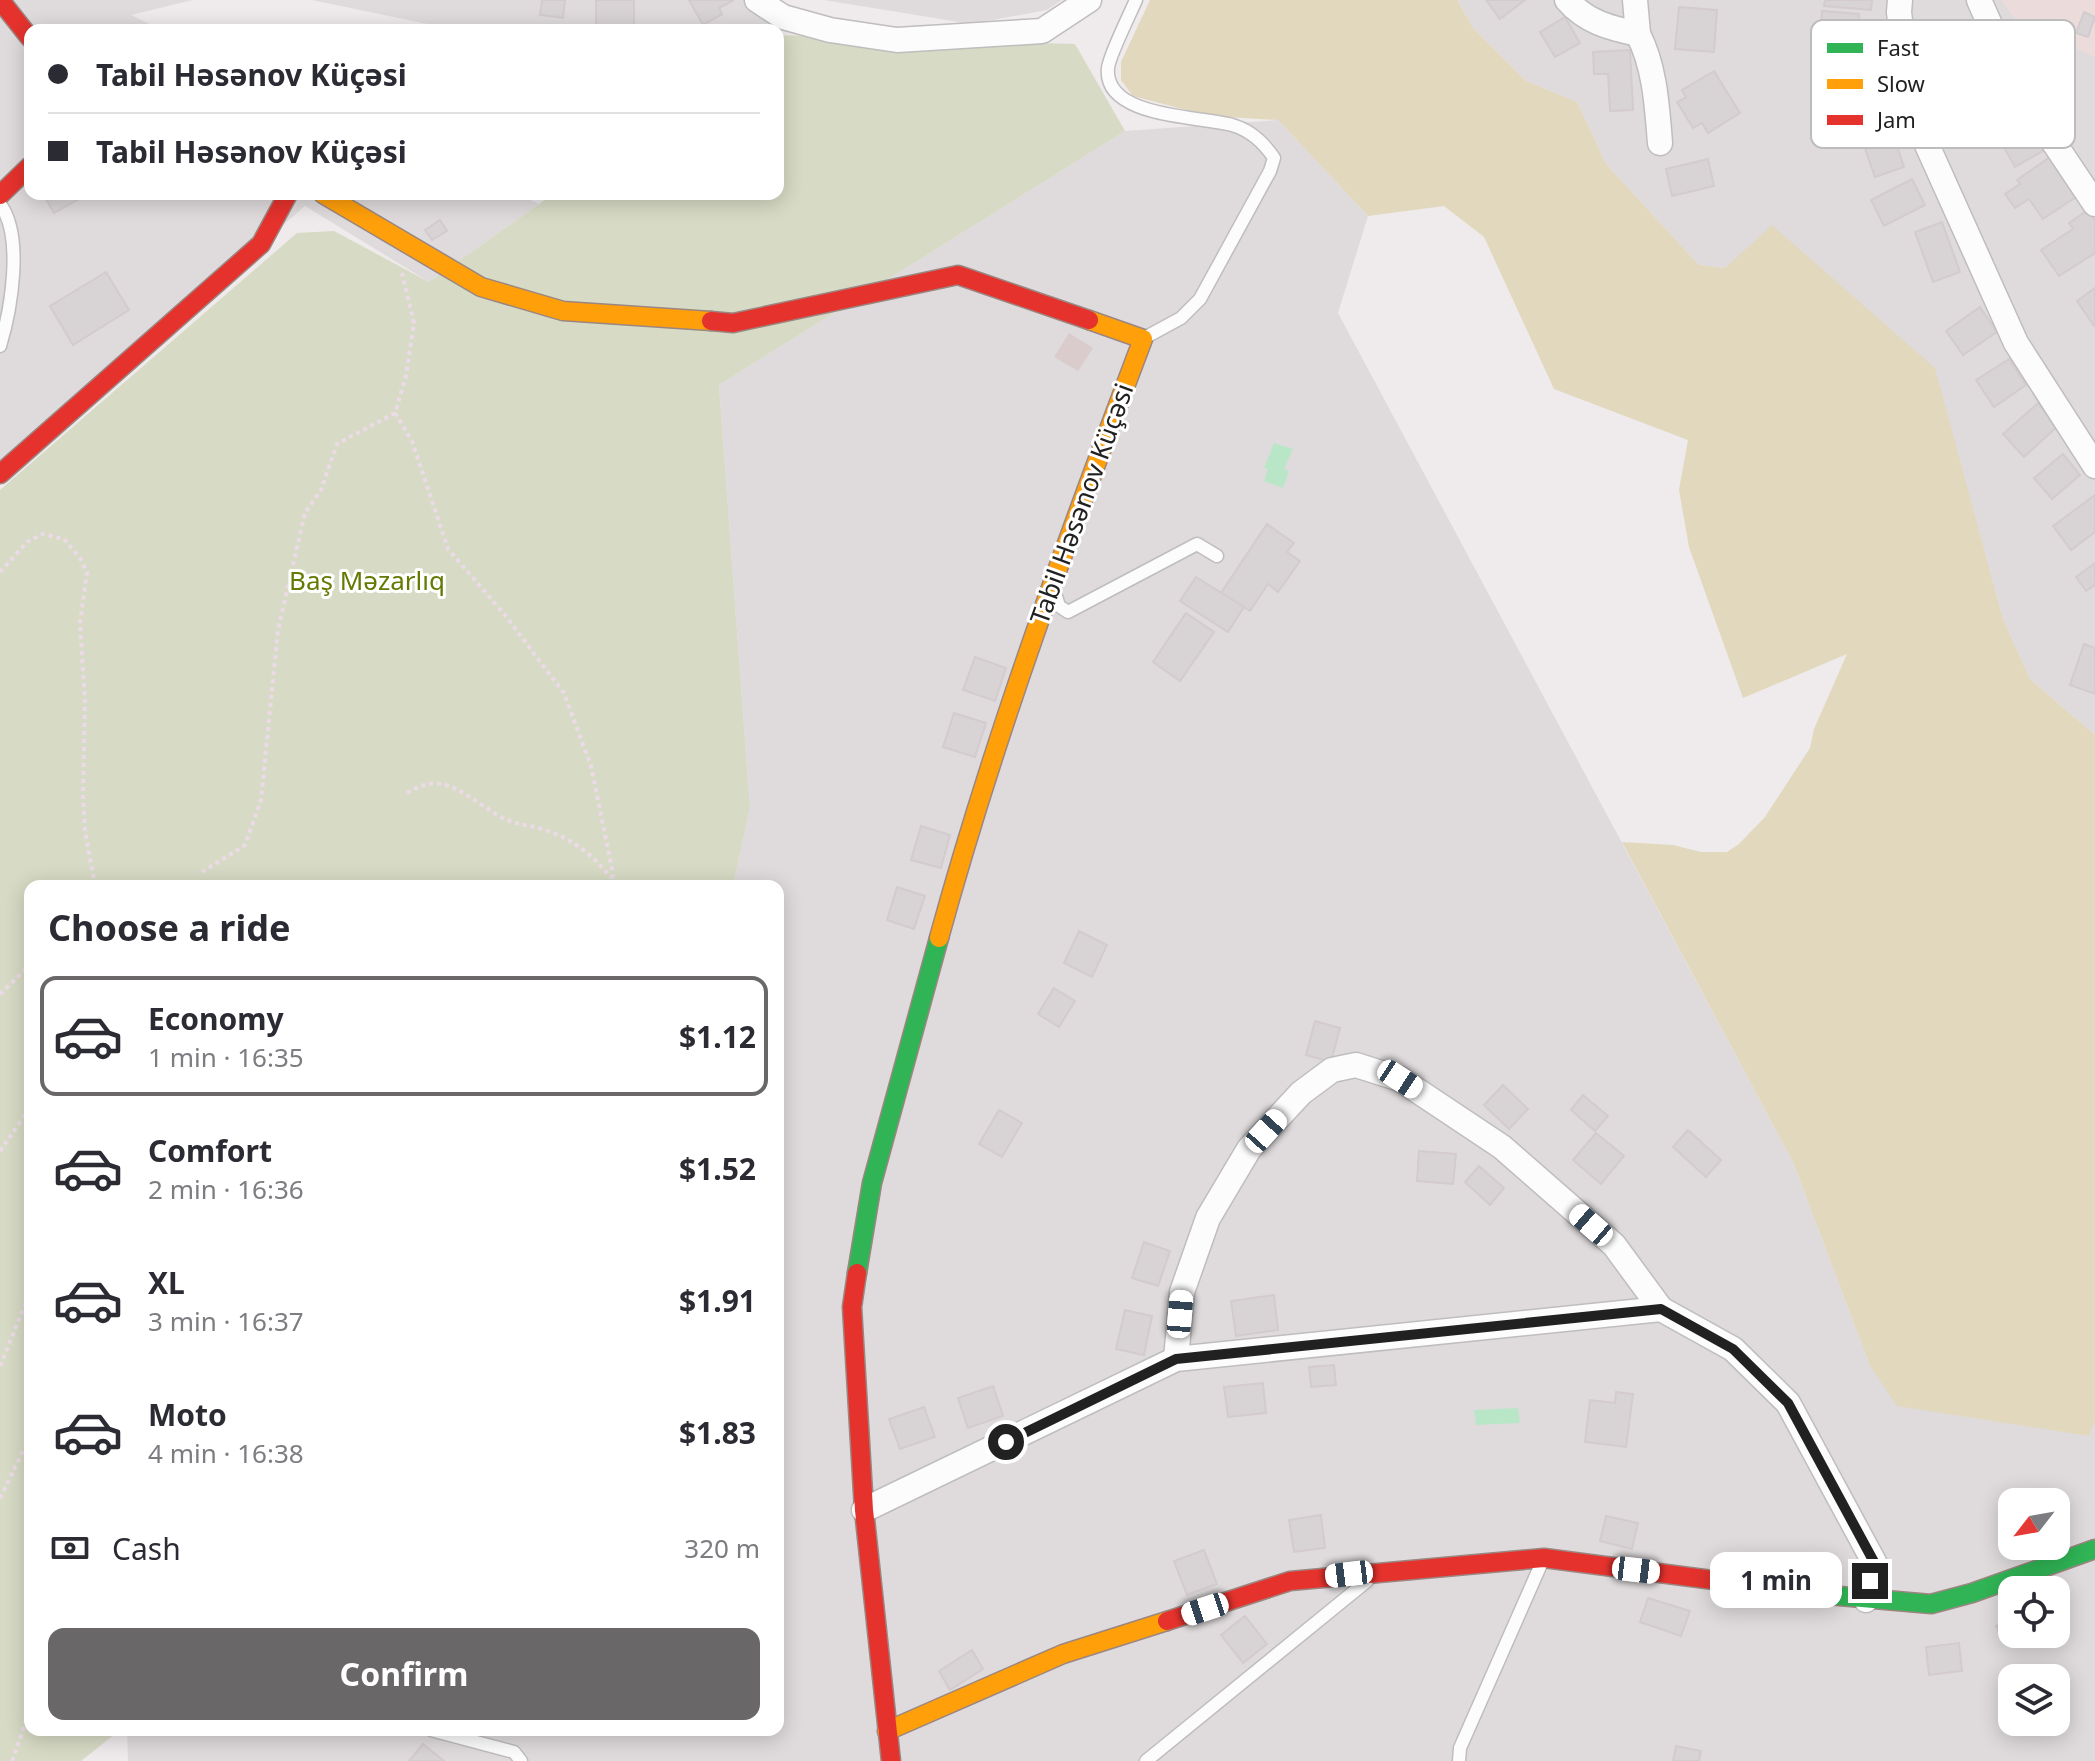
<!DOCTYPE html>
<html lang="en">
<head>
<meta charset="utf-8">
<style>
	:root { --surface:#fff; --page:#f2f2f3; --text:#2b2b33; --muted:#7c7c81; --line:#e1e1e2; --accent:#696768 }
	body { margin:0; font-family:"Noto Sans",sans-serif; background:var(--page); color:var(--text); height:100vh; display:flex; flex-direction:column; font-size:30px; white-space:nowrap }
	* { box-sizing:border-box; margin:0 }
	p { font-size:26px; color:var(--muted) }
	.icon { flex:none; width:44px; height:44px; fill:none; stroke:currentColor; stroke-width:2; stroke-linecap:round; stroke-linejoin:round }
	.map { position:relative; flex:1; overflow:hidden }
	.side { position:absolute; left:24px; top:880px; width:760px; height:856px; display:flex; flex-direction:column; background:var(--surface); border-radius:16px; box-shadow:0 4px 20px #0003 }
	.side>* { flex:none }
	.hud { position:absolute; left:24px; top:24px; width:760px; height:176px; border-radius:16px; box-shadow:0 4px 20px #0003; display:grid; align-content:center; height:176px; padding:0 24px; background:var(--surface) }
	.needle { width:52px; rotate:239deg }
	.tools { position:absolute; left:1998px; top:1488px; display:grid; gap:16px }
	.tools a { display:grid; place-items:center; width:72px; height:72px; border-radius:16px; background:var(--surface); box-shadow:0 4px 20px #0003; font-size:40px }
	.end { position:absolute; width:36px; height:36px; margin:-18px; border:10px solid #212121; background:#fff; box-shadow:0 0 0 4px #fff }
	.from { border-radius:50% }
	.bubble { position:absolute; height:56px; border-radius:16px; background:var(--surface); box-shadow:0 4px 20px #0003; font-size:26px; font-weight:700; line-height:56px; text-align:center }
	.car { position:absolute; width:24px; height:48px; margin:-24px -12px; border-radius:10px; box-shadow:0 0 6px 2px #0007; background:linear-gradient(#fff 24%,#345 0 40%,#fff 0 76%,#345 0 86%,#fff 0) }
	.hud b { display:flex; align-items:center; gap:28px; height:76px; font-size:30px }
	.hud b+b { border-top:2px solid var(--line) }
	.hud i { width:20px; height:20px; background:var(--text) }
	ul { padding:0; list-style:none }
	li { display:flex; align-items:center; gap:24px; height:120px; margin:0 16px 12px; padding:0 8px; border:4px solid transparent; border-radius:16px }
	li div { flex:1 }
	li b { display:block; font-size:30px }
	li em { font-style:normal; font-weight:700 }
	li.active { border-color:var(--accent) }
	li>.icon { width:72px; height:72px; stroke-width:1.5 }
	h2 { padding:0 24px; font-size:36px; line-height:96px }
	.pay { display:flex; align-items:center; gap:20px; height:88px; padding:0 24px; font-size:30px }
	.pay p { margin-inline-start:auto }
	.action { display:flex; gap:16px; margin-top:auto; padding:16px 24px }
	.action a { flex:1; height:92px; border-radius:16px; background:var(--accent); color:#fff; font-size:32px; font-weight:700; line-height:92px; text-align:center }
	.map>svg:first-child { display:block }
</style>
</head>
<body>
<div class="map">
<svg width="2095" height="1761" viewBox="0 0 2095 1761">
	<rect width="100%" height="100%" fill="#efeaeb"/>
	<g fill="#dfdbdc" fill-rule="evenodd">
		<path d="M0 0H193L131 15 162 30H30V194H517L539 204 429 282 305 206 0 467Z"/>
		<path d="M312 0H769L775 30H456Z"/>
		<path d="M824 0H1062L1047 10 971 24Z"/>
		<path d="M1457 0H2095V735L2030 679 2003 619 1934 368 1725 268 1699 265 1606 164 1577 102 1526 81 1474 29Z"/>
		<path d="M1278 120 1368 216 1338 313 1793 1162 1870 1366 2089 1436 2095 1421V1761H128L127 1730H778V886H733L750 808 719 385 1125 131ZM2012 1502H2056V1546H2012ZM2012 1590H2056V1634H2012ZM2012 1678H2056V1722H2012Z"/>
	</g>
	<path fill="#ebdcdb" d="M2001 0H2095V57L2018 22Z"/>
	<path fill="#dacccc" d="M1069 333 1093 348 1078 371 1054 357Z"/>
	<path fill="#e1d8be" d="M1150 0H1457L1474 29 1526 81 1577 102 1606 164 1699 265 1725 268 1772 225 1935 368 2003 619 2030 679 2095 735V1421L2089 1436 1897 1406 1870 1366 1793 1162 1622 842 1673 845 1701 852H1727L1739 844 1765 817 1810 748 1814 729 1847 654 1743 698 1689 547 1679 490 1688 440 1554 389 1484 237 1444 206 1368 216 1278 120 1209 116 1133 96 1121 80V62Z"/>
	<path fill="#d7dbc5" d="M778 35 1075 44 1125 131 719 385 750 808 733 886H30V1730H120L81 1761H0V490L297 233 334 231 429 282 553 194H778Z"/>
	<g fill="#bae6c8">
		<path d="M1274 443 1293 449 1284 469 1289 471 1283 488 1264 481 1268 469 1264 468Z"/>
		<path d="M1518 1408 1520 1423 1476 1425 1474 1410Z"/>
	</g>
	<g fill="#d8d3d5" stroke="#d3cbce" stroke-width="2">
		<path d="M542 0H565L563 18 540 15Z"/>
		<rect x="596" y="0" width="38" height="30"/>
		<path d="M689 0H734L719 8 722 14 703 25Z"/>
		<path d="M1486 0H1525L1500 19Z"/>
		<path d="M1825 0H1872L1871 10 1824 6Z"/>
		<path d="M1679 7 1717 10 1714 52 1675 49Z"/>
		<path d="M1822 11 1859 14 1858 32 1821 29Z"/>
		<path d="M2084 12 2095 17 2088 37 2076 33Z"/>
		<path d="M1565 17 1580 43 1555 57 1540 32Z"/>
		<path d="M1630 50 1633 110 1610 111 1608 74H1594L1593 52Z"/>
		<path d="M1714 71 1740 113 1708 133 1702 123 1693 128 1677 102 1686 97 1682 90Z"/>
		<path d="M2024 120 2043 151 2015 167 1997 135Z"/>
		<path d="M1894 122 1902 144 1897 146 1904 167 1875 177 1860 134Z"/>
		<path d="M2050 157 2076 197 2043 219 2029 199 2015 208 2005 194 2020 184 2017 180Z"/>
		<path d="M1708 159 1714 186 1672 196 1666 169Z"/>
		<path d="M1912 179 1925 205 1884 226 1871 200Z"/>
		<path d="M43 194H76L79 199 54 213Z"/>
		<path d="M2088 210 2095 221V253L2059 276 2041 250 2073 229 2069 223Z"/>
		<path d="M440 220 447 231 432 240 425 230Z"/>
		<path d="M1942 222 1960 272 1933 282 1915 232Z"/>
		<path d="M106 272 129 310 73 345 50 306Z"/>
		<path d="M2095 288V325L2094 326 2077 301Z"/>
		<path d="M1980 307 1997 332 1963 355 1946 331Z"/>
		<path d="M2009 359 2026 385 1994 407 1976 380Z"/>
		<path d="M2038 403 2058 426 2024 457 2003 434Z"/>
		<path d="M2063 454 2080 475 2052 499 2034 478Z"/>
		<path d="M2095 495V532L2071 550 2053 526Z"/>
		<path d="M1267 524 1294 543 1287 552 1300 561 1278 592 1268 584 1250 611 1221 593Z"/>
		<path d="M2095 563V585L2086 591 2076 577Z"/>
		<path d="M1196 577 1244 607 1228 632 1180 601Z"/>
		<path d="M1186 613 1214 632 1180 681 1153 662Z"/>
		<path d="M2084 644 2095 648V694L2070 685Z"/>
		<path d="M975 657 1006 668 995 701 963 690Z"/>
		<path d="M954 713 986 723 975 757 943 747Z"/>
		<path d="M921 826 950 835 941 868 911 860Z"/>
		<path d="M897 887 925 896 914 929 887 920Z"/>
		<path d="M1079 931 1107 945 1092 977 1064 963Z"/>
		<path d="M1054 988 1075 1001 1059 1027 1038 1014Z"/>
		<path d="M1315 1021 1340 1028 1331 1062 1306 1055Z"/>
		<path d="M1503 1085 1528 1109 1509 1129 1484 1105Z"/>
		<path d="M1583 1095 1608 1116 1595 1131 1571 1110Z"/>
		<path d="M999 1110 1022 1123 1002 1157 979 1144Z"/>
		<path d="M1688 1130 1721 1160 1706 1177 1673 1147Z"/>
		<path d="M1596 1133 1624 1156 1601 1184 1573 1160Z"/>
		<path d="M1419 1151 1456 1154 1453 1184 1417 1181Z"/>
		<path d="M1479 1166 1504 1188 1490 1205 1465 1182Z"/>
		<path d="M1144 1242 1170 1251 1158 1286 1132 1278Z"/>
		<path d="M1274 1295 1278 1330 1236 1336 1231 1301Z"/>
		<path d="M1125 1310 1152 1316 1144 1355 1116 1349Z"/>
		<path d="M1334 1365 1336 1385 1311 1387 1309 1367Z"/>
		<path d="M1263 1383 1266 1413 1228 1417 1224 1387Z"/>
		<path d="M993 1386 1003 1416 968 1428 958 1398Z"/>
		<path d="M1616 1392 1633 1394 1626 1447 1585 1442 1590 1400 1615 1403Z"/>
		<path d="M924 1407 935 1437 900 1449 889 1419Z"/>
		<path d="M1321 1515 1325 1548 1294 1552 1289 1520Z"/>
		<path d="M1606 1516 1638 1523 1632 1549 1600 1541Z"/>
		<path d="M2058 1525 2065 1551 2036 1558 2032 1546H2056V1526Z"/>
		<path d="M1204 1550 1217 1584 1187 1595 1174 1561Z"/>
		<path d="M1648 1598 1690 1611 1681 1636 1640 1622Z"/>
		<path d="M1245 1616 1267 1644 1243 1663 1221 1635Z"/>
		<path d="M2012 1619V1634H2025L2004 1644 1996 1626Z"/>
		<path d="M1959 1643 1962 1671 1929 1675 1926 1647Z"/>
		<path d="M972 1650 983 1669 950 1690 939 1671Z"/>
		<path d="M423 1744 444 1761H409Z"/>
		<path d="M1676 1746 1701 1751 1699 1761H1673Z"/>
	</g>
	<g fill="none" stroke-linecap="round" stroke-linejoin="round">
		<g stroke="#bfbdbd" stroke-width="15">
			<g id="lane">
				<path d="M1136 0C1130 14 1109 56 1108 68 1103 118 1200 116 1232 125 1250 130 1264 143 1274 158L1270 171 1200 299 1181 318 1146 337"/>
				<path d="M0 204C24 236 11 310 0 346"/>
				<path d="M1055 593 1059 606 1068 612 1197 544 1217 556"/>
				<path d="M431 1730 514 1752 521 1761"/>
				<path d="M1146 1761 1367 1581"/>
				<path d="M1459 1761 1460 1748 1542 1562"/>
			</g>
		</g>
		<g stroke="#bfbdbd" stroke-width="27">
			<g id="street">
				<path d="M757 0 783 17 830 30 897 40 1042 31 1089 0"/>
				<path d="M1567 0C1586 22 1610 28 1638 34L1635 0"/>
				<path d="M1900 0 1899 12 1910 107 2016 343 2095 466"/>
				<path d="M1979 0 2020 92 2095 204"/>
				<path d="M1638 34C1655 67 1657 106 1660 143"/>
				<path d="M1176 1359 1182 1292 1208 1218 1249 1149 1301 1093 1332 1070 1356 1065 1400 1079 1502 1147 1614 1245 1661 1309"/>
				<path d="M864 1510 1176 1359 1661 1309 1733 1349 1788 1403 1874 1562 1866 1600"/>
			</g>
		</g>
		<g stroke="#9b8681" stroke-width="21">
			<g id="fast">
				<path d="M857 1273 872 1183 939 938"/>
				<path d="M1828 1595 1931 1604 1972 1593 2095 1549"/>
			</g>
		</g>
		<g stroke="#9b8681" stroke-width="21">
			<g id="slow">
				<path d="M323 194 481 287 563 311 711 321"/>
				<path d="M939 938C995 734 1068 537 1143 339L1089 320"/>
				<path d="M887 1731 1063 1654 1167 1621"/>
			</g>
		</g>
		<g stroke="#9b8681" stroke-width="21">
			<g id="jam">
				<path d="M0 0 30 38"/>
				<path d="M0 195 30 166"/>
				<path d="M711 321 733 323 958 275 1089 320"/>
				<path d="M0 474 261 244 288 194"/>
				<path d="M857 1273 852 1307 864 1510 891 1761"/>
				<path d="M1167 1621 1290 1581 1544 1558 1828 1595"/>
			</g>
		</g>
		<g stroke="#ecdae8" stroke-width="4" stroke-dasharray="4 4" stroke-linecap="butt">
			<path d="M395 413 412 441 448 549 505 615 564 693 591 766 612 869 613 886"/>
			<path d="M0 572 27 542 43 534 64 539 80 558 87 572 80 623 85 701 83 796 85 830 95 886"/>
			<path d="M407 793C419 786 428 782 442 784 459 787 485 808 501 817 518 826 532 825 548 831 574 840 595 857 611 878"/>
			<path d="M202 872 245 845 261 800 278 630 305 513 321 490 337 444 395 413 406 376 414 323 402 273"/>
			<path d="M447 886H467"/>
			<path d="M0 994 30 965"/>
			<path d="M0 1151 30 1108"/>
			<path d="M0 1366 30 1293"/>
			<path d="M0 1498 30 1437"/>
			<path d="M12 1761 30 1710"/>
		</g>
		<use href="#lane" stroke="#fdfcfc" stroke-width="12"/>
		<use href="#street" stroke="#fdfcfc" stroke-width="24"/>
		<use href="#fast" stroke="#30b455" stroke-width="18"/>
		<use href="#slow" stroke="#ff9f0a" stroke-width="18"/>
		<use href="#jam" stroke="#e5322d" stroke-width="18"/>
	</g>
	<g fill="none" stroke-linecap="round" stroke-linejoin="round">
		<path stroke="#212121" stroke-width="10" d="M1006 1442 1176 1359 1661 1309 1733 1349 1788 1403 1874 1562 1870 1581"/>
	</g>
	<g text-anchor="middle" stroke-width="6" stroke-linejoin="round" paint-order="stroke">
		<g font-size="26" fill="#212121" stroke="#fff">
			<text transform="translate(1082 504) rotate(-70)" y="9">Tabil Həsənov Küçəsi</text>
		</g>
		<g font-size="26" fill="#647b03" stroke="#fff">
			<text x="367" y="590">Baş Məzarlıq</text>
		</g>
	</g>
	<rect x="1811" y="20" width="264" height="128" rx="12" fill="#fff" stroke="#bcbcbc" stroke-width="2"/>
	<rect x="1827" y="43" width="36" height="10" fill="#30b455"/>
	<rect x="1827" y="79" width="36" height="10" fill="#ff9f0a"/>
	<rect x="1827" y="115" width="36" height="10" fill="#e5322d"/>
	<g font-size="22" fill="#212121">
		<text x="1877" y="56">Fast</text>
		<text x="1877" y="92">Slow</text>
		<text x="1877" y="128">Jam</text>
	</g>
</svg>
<div class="tools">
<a><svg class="needle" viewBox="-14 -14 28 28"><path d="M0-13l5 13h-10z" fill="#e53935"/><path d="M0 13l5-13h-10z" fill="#7c7c81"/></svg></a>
<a><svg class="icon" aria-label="locate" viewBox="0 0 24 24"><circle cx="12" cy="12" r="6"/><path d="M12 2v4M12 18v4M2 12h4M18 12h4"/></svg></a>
<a><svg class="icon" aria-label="layers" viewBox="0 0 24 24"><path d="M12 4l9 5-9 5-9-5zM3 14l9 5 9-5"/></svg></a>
</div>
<i class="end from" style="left:1006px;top:1442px"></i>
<i class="end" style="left:1870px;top:1581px"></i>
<div class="bubble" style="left:1710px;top:1552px;width:132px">1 min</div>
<i class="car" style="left:1400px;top:1079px;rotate:123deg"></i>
<i class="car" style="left:1266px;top:1131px;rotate:42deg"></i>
<i class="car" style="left:1591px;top:1225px;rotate:311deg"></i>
<i class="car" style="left:1180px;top:1314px;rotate:5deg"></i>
<i class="car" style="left:1636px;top:1570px;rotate:97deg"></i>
<i class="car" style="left:1349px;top:1574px;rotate:263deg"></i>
<i class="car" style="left:1205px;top:1609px;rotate:252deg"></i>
<div class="hud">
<b><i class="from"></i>Tabil Həsənov Küçəsi</b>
<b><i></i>Tabil Həsənov Küçəsi</b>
</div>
<section class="side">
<h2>Choose a ride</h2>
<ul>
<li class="active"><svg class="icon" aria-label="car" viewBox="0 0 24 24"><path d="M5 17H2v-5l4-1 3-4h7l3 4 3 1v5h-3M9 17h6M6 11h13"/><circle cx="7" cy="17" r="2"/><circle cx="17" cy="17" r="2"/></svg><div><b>Economy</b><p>1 min · 16:35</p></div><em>$1.12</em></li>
<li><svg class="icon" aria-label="car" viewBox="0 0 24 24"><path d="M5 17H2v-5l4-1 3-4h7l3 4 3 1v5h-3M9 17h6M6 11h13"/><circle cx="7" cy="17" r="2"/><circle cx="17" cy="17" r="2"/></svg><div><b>Comfort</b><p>2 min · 16:36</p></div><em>$1.52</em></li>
<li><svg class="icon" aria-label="car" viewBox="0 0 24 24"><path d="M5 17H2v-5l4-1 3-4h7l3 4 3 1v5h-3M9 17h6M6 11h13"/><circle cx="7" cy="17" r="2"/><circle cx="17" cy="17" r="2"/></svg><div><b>XL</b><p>3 min · 16:37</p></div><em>$1.91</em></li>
<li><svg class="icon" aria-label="car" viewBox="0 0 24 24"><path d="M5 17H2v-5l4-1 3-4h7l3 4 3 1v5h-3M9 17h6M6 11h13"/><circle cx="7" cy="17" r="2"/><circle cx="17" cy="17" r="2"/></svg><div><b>Moto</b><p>4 min · 16:38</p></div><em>$1.83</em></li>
</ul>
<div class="pay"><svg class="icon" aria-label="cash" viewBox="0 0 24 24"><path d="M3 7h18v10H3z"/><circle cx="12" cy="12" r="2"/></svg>Cash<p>320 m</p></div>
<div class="action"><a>Confirm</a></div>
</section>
</div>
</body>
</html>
